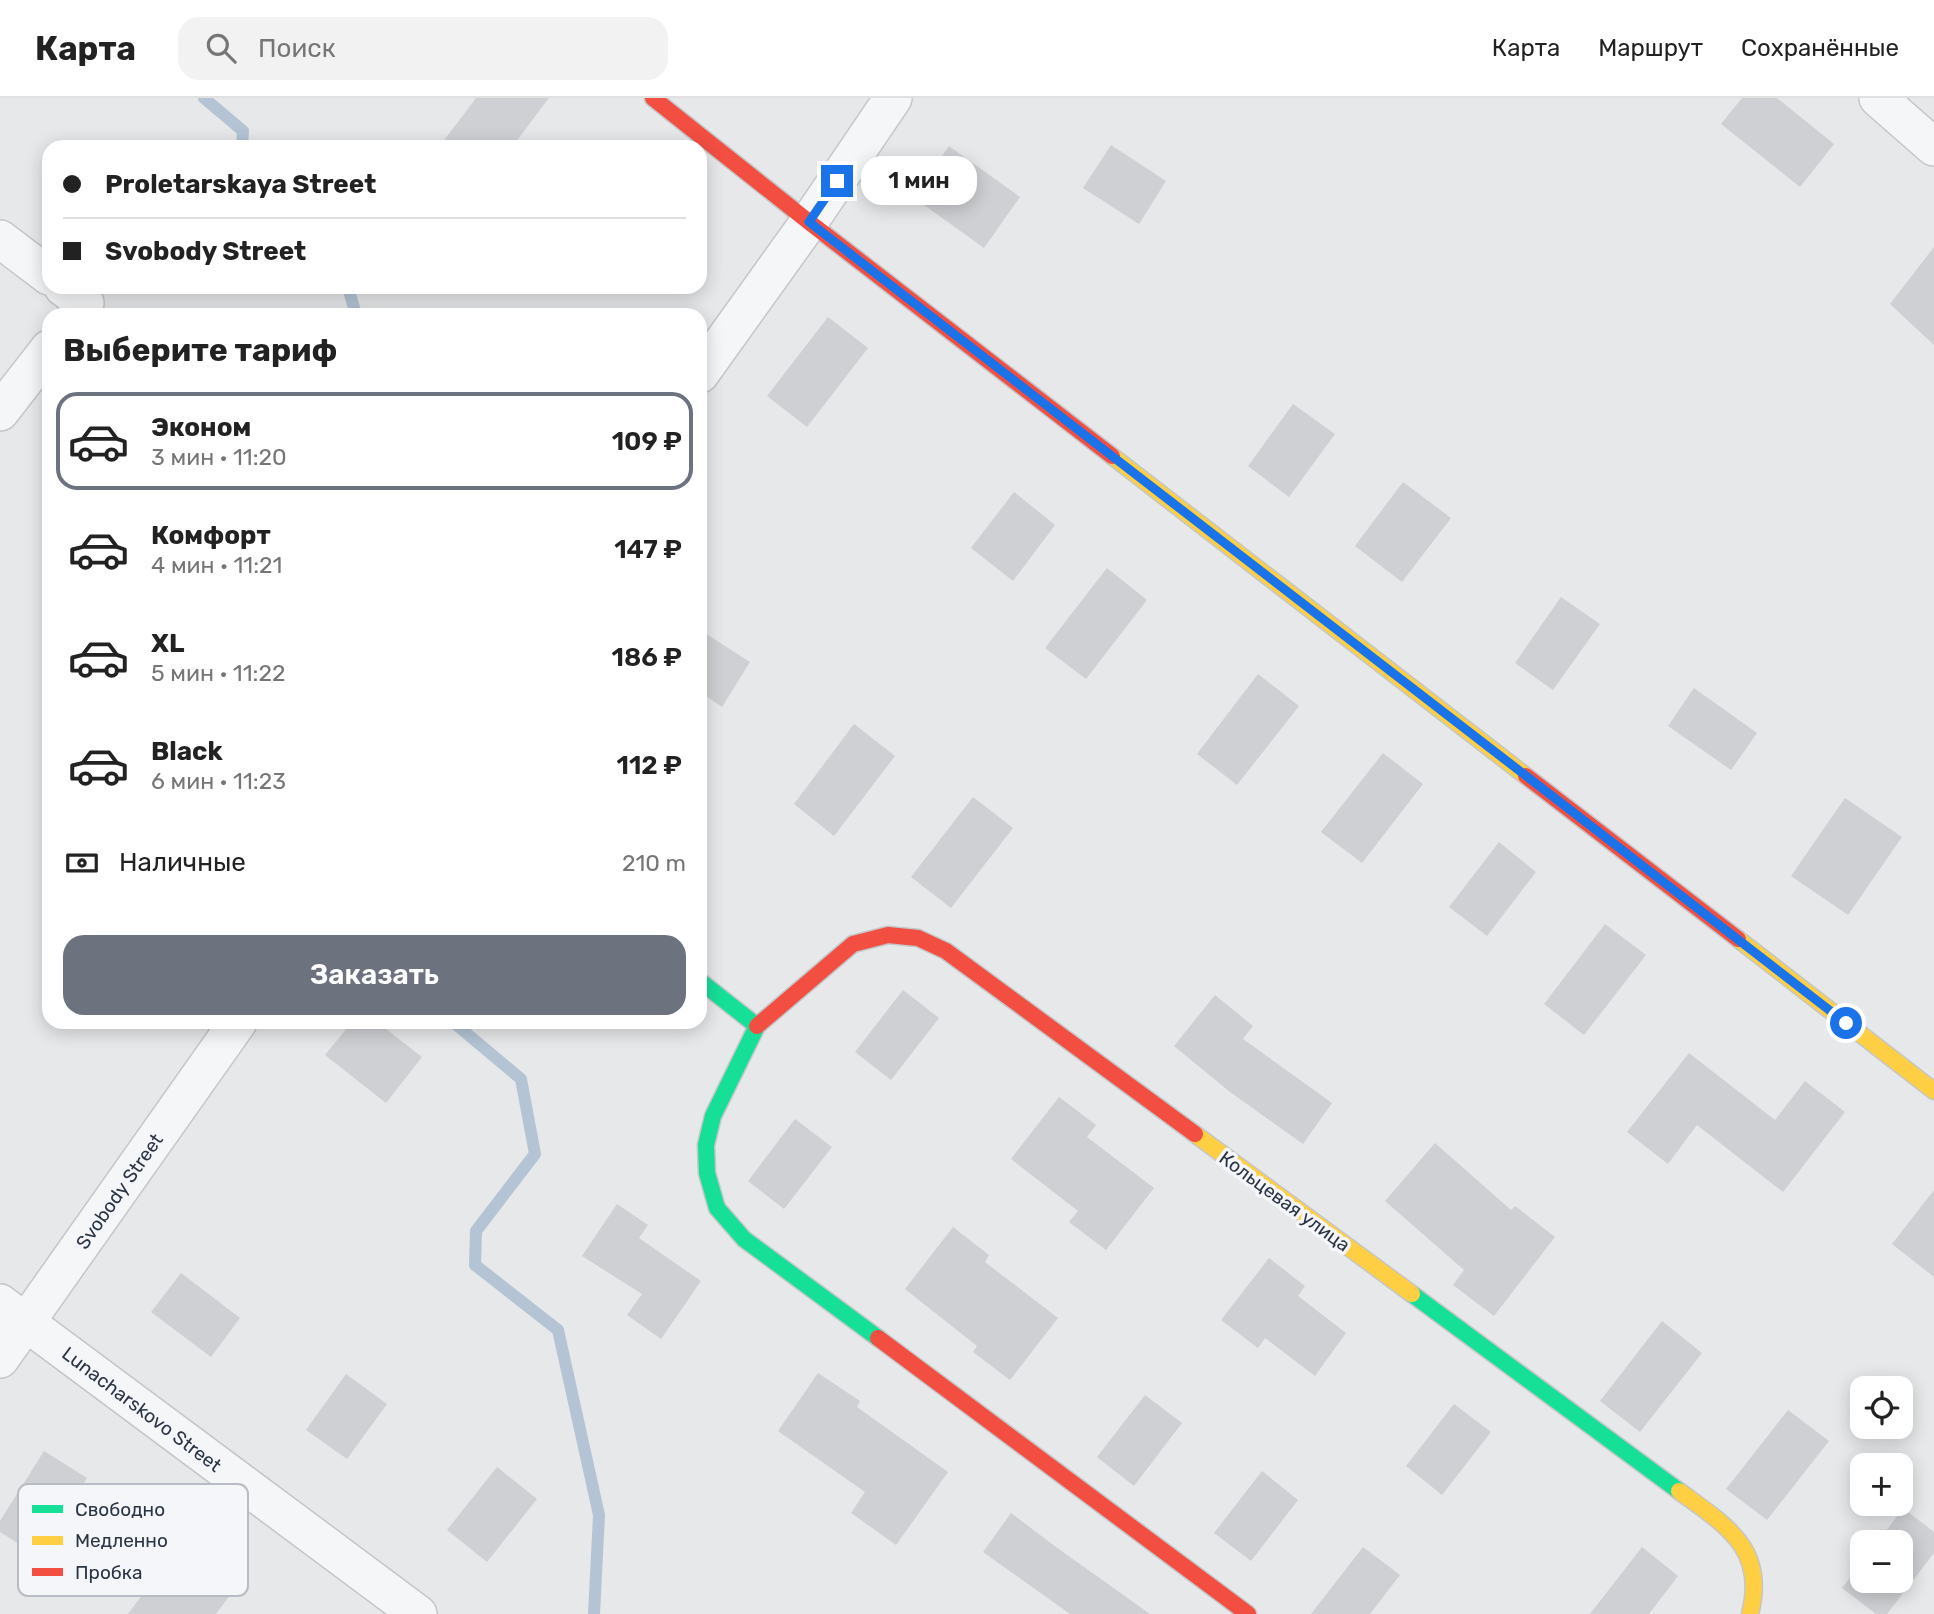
<!DOCTYPE html>
<html lang="ru">
<head>
<meta charset="utf-8">
<style>
	:root { --surface:#fff; --page:#f2f2f2; --text:#222; --muted:#767676; --line:#e0e0e0; --accent:#6c737f }
	body { margin:0; font-family:Rubik,sans-serif; background:var(--page); color:var(--text); height:100vh; display:flex; flex-direction:column; font-size:26px; white-space:nowrap }
	* { box-sizing:border-box; margin:0 }
	p { font-size:23px; color:var(--muted) }
	.icon { flex:none; width:38px; height:38px; fill:none; stroke:currentColor; stroke-width:2; stroke-linecap:round; stroke-linejoin:round }
	.map { position:relative; flex:1; overflow:hidden }
	.side { position:absolute; left:42px; top:210px; width:665px; height:721px; display:flex; flex-direction:column; background:var(--surface); border-radius:21px; box-shadow:0 4px 18px #0003 }
	.side>* { flex:none }
	.guide { position:absolute; left:42px; top:42px; width:665px; height:154px; border-radius:21px; box-shadow:0 4px 18px #0003; display:grid; align-content:center; height:154px; padding:0 21px; background:var(--surface) }
	.fabs { position:absolute; left:1850px; top:1278px; display:grid; gap:14px }
	.fabs a { display:grid; place-items:center; width:63px; height:63px; border-radius:14px; background:var(--surface); box-shadow:0 4px 18px #0003; font-size:35px }
	.end { position:absolute; width:32px; height:32px; margin:-16px; border:9px solid #1a73e8; background:#fff; box-shadow:0 0 0 4px #fff }
	.from { border-radius:50% }
	.bubble { position:absolute; height:49px; border-radius:21px; background:var(--surface); box-shadow:0 4px 18px #0003; font-size:23px; font-weight:600; line-height:49px; text-align:center }
	.guide b { display:flex; align-items:center; gap:24px; height:66px; font-size:26px }
	.guide b+b { border-top:2px solid var(--line) }
	.guide i { width:18px; height:18px; background:var(--text) }
	ul { padding:0; list-style:none }
	li { display:flex; align-items:center; gap:21px; height:98px; margin:0 14px 10px; padding:0 7px; border:4px solid transparent; border-radius:21px }
	li div { flex:1 }
	li b { display:block; font-size:26px }
	li em { font-style:normal; font-weight:600 }
	li.current { border-color:var(--accent) }
	li>.icon { width:63px; height:63px; stroke-width:1.5 }
	h2 { padding:0 21px; font-size:32px; line-height:84px }
	.pay { display:flex; align-items:center; gap:18px; height:77px; padding:0 21px; font-size:26px }
	.pay p { margin-inline-start:auto }
	.cta { display:flex; gap:14px; margin-top:auto; padding:14px 21px }
	.cta a { flex:1; height:80px; border-radius:21px; background:var(--accent); color:#fff; font-size:28px; font-weight:600; line-height:80px; text-align:center }
	header { display:flex; align-items:center; gap:42px; box-sizing:border-box; height:98px; padding:0 35px; background:var(--surface); border-bottom:2px solid var(--line) }
	header strong { font-size:33px }
	nav { display:flex; gap:38px; margin-inline-start:auto; font-size:24px }
	.search { width:490px; height:63px; background:var(--page); display:flex; align-items:center; gap:18px; box-sizing:border-box; padding:0 24px; border-radius:21px; color:var(--muted); font-size:26px }
	.map>svg:first-child { display:block }
</style>
</head>
<body>
<header>
<strong>Карта</strong>
<div class="search"><svg class="icon" aria-label="search" viewBox="0 0 24 24"><circle cx="10" cy="10" r="6"/><path d="M15 15l6 6"/></svg>Поиск</div>
<nav><a>Карта</a><a>Маршрут</a><a>Сохранённые</a></nav>
</header>
<div class="map">
<svg width="1934" height="1516" viewBox="0 0 1934 1516">
	<rect width="100%" height="100%" fill="#e6e8ea"/>
	<g fill="none" stroke-linecap="round" stroke-linejoin="round">
		<g stroke="#b4c4d5" stroke-width="12">
			<path d="M204 0 243 33 242 49"/>
			<path d="M348 189 356 217"/>
			<path d="M453 924 521 981 535 1056 476 1133 475 1167 558 1232 599 1417 594 1516"/>
		</g>
	</g>
	<g fill="#ced0d3">
		<path d="M476 0H549L512 49H439Z"/>
		<path d="M1742 0H1777L1834 46 1800 89 1721 26Z"/>
		<path d="M1111 47 1166 83 1139 126 1083 90Z"/>
		<path d="M949 48 1020 99 984 150 913 99Z"/>
		<path d="M1934 149V247L1890 206Z"/>
		<path d="M828 219 868 250 807 329 767 298Z"/>
		<path d="M1293 306 1335 336 1289 399 1248 368Z"/>
		<path d="M1403 384 1451 420 1402 484 1355 448Z"/>
		<path d="M1014 394 1055 427 1013 483 971 450Z"/>
		<path d="M1107 470 1147 502 1086 581 1045 550Z"/>
		<path d="M1561 499 1600 526 1553 592 1515 565Z"/>
		<path d="M700 532 750 564 722 609 700 594Z"/>
		<path d="M1258 576 1299 608 1237 687 1197 656Z"/>
		<path d="M1694 590 1757 635 1731 672 1668 628Z"/>
		<path d="M854 626 895 658 834 738 794 706Z"/>
		<path d="M1383 655 1423 686 1362 765 1321 734Z"/>
		<path d="M973 699 1013 730 951 810 911 779Z"/>
		<path d="M1845 700 1902 739 1848 817 1791 778Z"/>
		<path d="M1499 744 1536 774 1487 838 1449 809Z"/>
		<path d="M1605 826 1646 857 1584 937 1544 906Z"/>
		<path d="M903 892 939 920 891 982 855 954Z"/>
		<path d="M1215 897 1253 928 1243 941 1332 1005 1303 1046 1230 994 1174 948Z"/>
		<path d="M352 924H377L422 959 386 1005 325 957Z"/>
		<path d="M1689 955 1775 1022 1805 983 1845 1014 1783 1094 1697 1027 1668 1066 1627 1034Z"/>
		<path d="M1059 999 1096 1027 1087 1039 1154 1090 1106 1152 1069 1124 1078 1113 1011 1061Z"/>
		<path d="M795 1021 832 1049 784 1111 748 1083Z"/>
		<path d="M1435 1045 1511 1112 1515 1108 1555 1139 1494 1218 1453 1187 1464 1172 1385 1103Z"/>
		<path d="M1934 1092V1179L1892 1146Z"/>
		<path d="M617 1106 648 1127 639 1140 701 1183 661 1241 627 1217 642 1196 582 1158Z"/>
		<path d="M953 1129 989 1157 985 1164 1058 1220 1010 1282 973 1254 977 1248 905 1191Z"/>
		<path d="M1269 1160 1305 1188 1298 1198 1346 1235 1315 1278 1265 1240 1258 1250 1221 1222Z"/>
		<path d="M181 1175 240 1220 211 1259 151 1214Z"/>
		<path d="M1662 1223 1702 1255 1640 1334 1600 1303Z"/>
		<path d="M818 1275 860 1303 857 1309 948 1374 896 1447 851 1415 865 1394 778 1333Z"/>
		<path d="M346 1276 387 1306 347 1361 306 1332Z"/>
		<path d="M1145 1297 1182 1325 1134 1388 1097 1359Z"/>
		<path d="M1454 1306 1491 1334 1442 1397 1406 1368Z"/>
		<path d="M1788 1312 1829 1343 1767 1422 1726 1391Z"/>
		<path d="M44 1353 87 1380 38 1458 0 1434V1423Z"/>
		<path d="M497 1369 537 1401 487 1464 447 1432Z"/>
		<path d="M1262 1373 1298 1402 1251 1463 1214 1435Z"/>
		<path d="M1903 1410 1934 1434V1455L1887 1516H1876L1842 1490 1862 1464V1482H1900V1444H1878Z"/>
		<path d="M1011 1415 1056 1449 1150 1516H1070L983 1454Z"/>
		<path d="M180 1446 237 1488 216 1516H128Z"/>
		<path d="M1363 1449 1400 1477 1370 1516H1311Z"/>
		<path d="M1642 1449 1678 1478 1649 1516H1590Z"/>
	</g>
	<g fill="none" stroke-linecap="round" stroke-linejoin="round">
		<g stroke="#c4c6c8" stroke-width="40">
			<g id="street">
				<path d="M1878 0 1934 49"/>
				<path d="M0 141 49 178"/>
				<path d="M63 189 85 205 76 217"/>
				<path d="M700 276 809 124 893 0"/>
				<path d="M0 314 49 251"/>
				<path d="M0 1205 418 1516"/>
				<path d="M0 1261 238 924"/>
			</g>
		</g>
		<g stroke="#c4c6c8" stroke-width="19">
			<g id="fast">
				<path d="M700 883 757 928 713 1018 706 1047 707 1075 717 1110 744 1141 878 1240"/>
				<path d="M1412 1196 1679 1393"/>
			</g>
		</g>
		<g stroke="#c4c6c8" stroke-width="19">
			<g id="slow">
				<path d="M1112 358 1526 678"/>
				<path d="M1738 841 1934 993"/>
				<path d="M1195 1036 1412 1196"/>
				<path d="M1679 1393C1725 1427 1767 1450 1750 1516"/>
			</g>
		</g>
		<g stroke="#c4c6c8" stroke-width="19">
			<g id="jam">
				<path d="M653 0 809 124 1112 358"/>
				<path d="M1526 678 1738 841"/>
				<path d="M757 928 853 846 888 837 918 840 946 853 1195 1036"/>
				<path d="M878 1240 1248 1516"/>
			</g>
		</g>
		<use href="#street" stroke="#f5f6f7" stroke-width="37"/>
		<use href="#fast" stroke="#16e098" stroke-width="16"/>
		<use href="#slow" stroke="#ffcf43" stroke-width="16"/>
		<use href="#jam" stroke="#f24e42" stroke-width="16"/>
	</g>
	<g fill="none" stroke-linecap="round" stroke-linejoin="round">
		<path stroke="#1a73e8" stroke-width="9" d="M837 83 809 124 1846 925"/>
	</g>
	<g text-anchor="middle" stroke-width="7" stroke-linejoin="round" paint-order="stroke">
		<g font-size="19" fill="#2b3445" stroke="#f4f6f9">
			<text transform="translate(119 1093) rotate(-55)" y="7">Svobody Street</text>
			<text transform="translate(1285 1103) rotate(36)" y="7">Кольцевая улица</text>
			<text transform="translate(142 1311) rotate(37)" y="7">Lunacharskovo Street</text>
		</g>
	</g>
	<rect x="18" y="1386" width="230" height="112" rx="10" fill="#f4f6f9" stroke="#b8bcc3" stroke-width="2"/>
	<rect x="32" y="1407" width="31" height="8" fill="#16e098"/>
	<rect x="32" y="1438" width="31" height="9" fill="#ffcf43"/>
	<rect x="32" y="1470" width="31" height="8" fill="#f24e42"/>
	<g font-size="19" fill="#2b3445">
		<text x="75" y="1418">Свободно</text>
		<text x="75" y="1449">Медленно</text>
		<text x="75" y="1481">Пробка</text>
	</g>
</svg>
<div class="fabs">
<a><svg class="icon" aria-label="locate" viewBox="0 0 24 24"><circle cx="12" cy="12" r="6"/><path d="M12 2v4M12 18v4M2 12h4M18 12h4"/></svg></a>
<a>+</a>
<a>−</a>
</div>
<i class="end from" style="left:1846px;top:925px"></i>
<i class="end" style="left:837px;top:83px"></i>
<div class="bubble" style="left:861px;top:58px;width:116px">1 мин</div>
<div class="guide">
<b><i class="from"></i>Proletarskaya Street</b>
<b><i></i>Svobody Street</b>
</div>
<section class="side">
<h2>Выберите тариф</h2>
<ul>
<li class="current"><svg class="icon" aria-label="car" viewBox="0 0 24 24"><path d="M5 17H2v-5l4-1 3-4h7l3 4 3 1v5h-3M9 17h6M6 11h13"/><circle cx="7" cy="17" r="2"/><circle cx="17" cy="17" r="2"/></svg><div><b>Эконом</b><p>3 мин · 11:20</p></div><em>109 ₽</em></li>
<li><svg class="icon" aria-label="car" viewBox="0 0 24 24"><path d="M5 17H2v-5l4-1 3-4h7l3 4 3 1v5h-3M9 17h6M6 11h13"/><circle cx="7" cy="17" r="2"/><circle cx="17" cy="17" r="2"/></svg><div><b>Комфорт</b><p>4 мин · 11:21</p></div><em>147 ₽</em></li>
<li><svg class="icon" aria-label="car" viewBox="0 0 24 24"><path d="M5 17H2v-5l4-1 3-4h7l3 4 3 1v5h-3M9 17h6M6 11h13"/><circle cx="7" cy="17" r="2"/><circle cx="17" cy="17" r="2"/></svg><div><b>XL</b><p>5 мин · 11:22</p></div><em>186 ₽</em></li>
<li><svg class="icon" aria-label="car" viewBox="0 0 24 24"><path d="M5 17H2v-5l4-1 3-4h7l3 4 3 1v5h-3M9 17h6M6 11h13"/><circle cx="7" cy="17" r="2"/><circle cx="17" cy="17" r="2"/></svg><div><b>Black</b><p>6 мин · 11:23</p></div><em>112 ₽</em></li>
</ul>
<div class="pay"><svg class="icon" aria-label="cash" viewBox="0 0 24 24"><path d="M3 7h18v10H3z"/><circle cx="12" cy="12" r="2"/></svg>Наличные<p>210 m</p></div>
<div class="cta"><a>Заказать</a></div>
</section>
</div>
</body>
</html>
